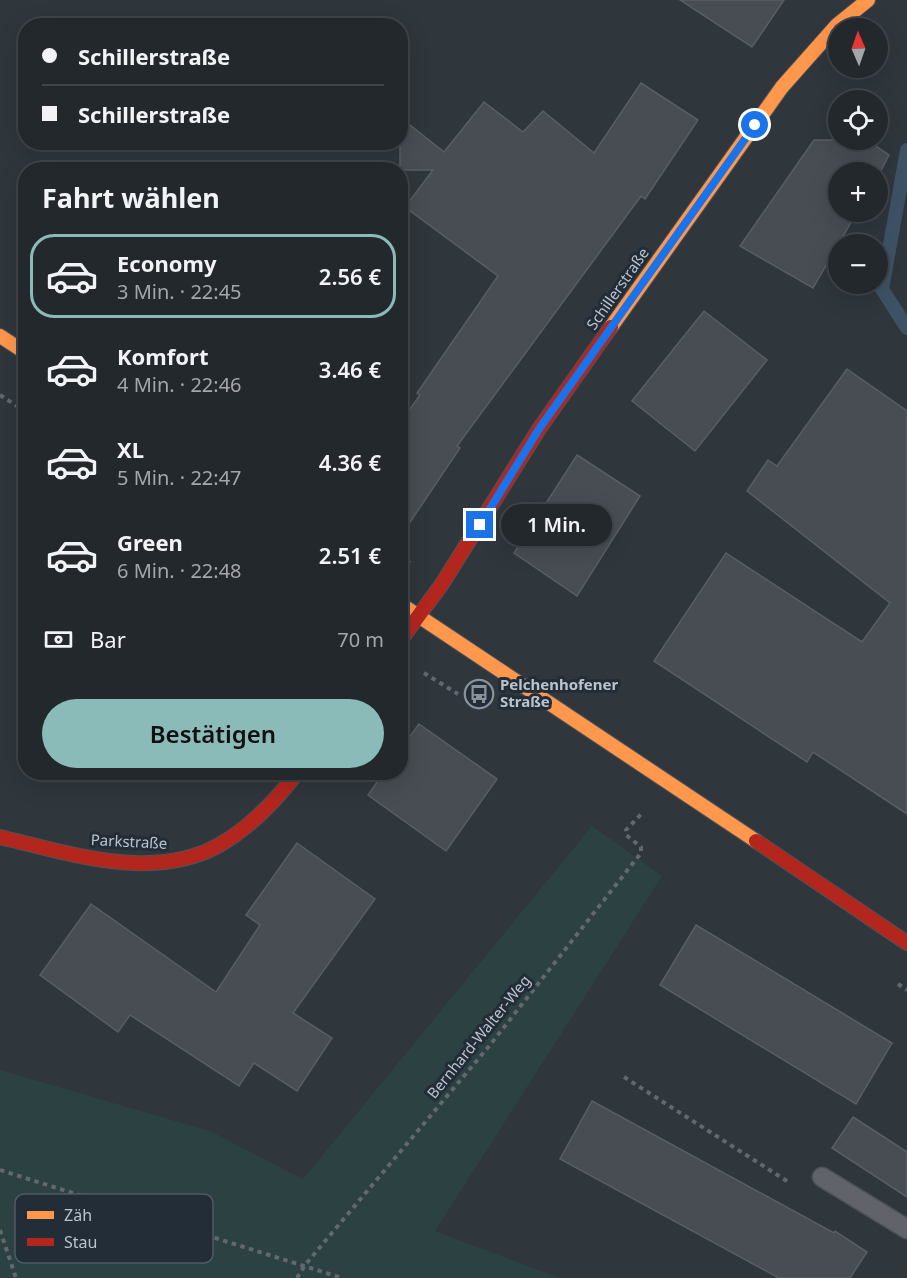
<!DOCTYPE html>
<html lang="de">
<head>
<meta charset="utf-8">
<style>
	:root { --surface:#23282d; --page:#2b3035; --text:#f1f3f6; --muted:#a3a6aa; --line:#404449; --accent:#8bbbb9 }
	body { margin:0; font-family:"Noto Sans",sans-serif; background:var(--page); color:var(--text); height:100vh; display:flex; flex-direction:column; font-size:22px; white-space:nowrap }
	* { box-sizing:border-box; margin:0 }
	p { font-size:20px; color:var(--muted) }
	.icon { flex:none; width:33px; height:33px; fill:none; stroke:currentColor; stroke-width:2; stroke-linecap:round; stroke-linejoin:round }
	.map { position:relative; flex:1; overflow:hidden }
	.panel { position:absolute; left:18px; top:162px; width:390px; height:618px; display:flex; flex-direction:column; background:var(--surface); border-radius:24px; box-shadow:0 6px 24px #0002,0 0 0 2px var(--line) }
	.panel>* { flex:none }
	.hud { position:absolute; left:18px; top:18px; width:390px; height:132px; border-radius:24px; box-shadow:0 6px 24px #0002,0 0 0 2px var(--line); display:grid; align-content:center; height:132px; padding:0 24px; background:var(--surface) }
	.needle { width:39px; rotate:358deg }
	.fabs { position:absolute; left:828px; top:18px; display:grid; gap:12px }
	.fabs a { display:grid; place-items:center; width:60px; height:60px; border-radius:50%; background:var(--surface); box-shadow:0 6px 24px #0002,0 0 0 2px var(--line); font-size:30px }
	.end { position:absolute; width:27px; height:27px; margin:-14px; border:8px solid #1a73e8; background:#fff; box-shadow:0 0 0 3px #fff }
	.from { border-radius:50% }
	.bubble { position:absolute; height:42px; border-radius:21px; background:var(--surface); box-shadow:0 6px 24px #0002,0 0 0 2px var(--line); font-size:20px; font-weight:600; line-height:42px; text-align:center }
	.hud b { display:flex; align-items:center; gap:21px; height:57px; font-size:22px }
	.hud b+b { border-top:2px solid var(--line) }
	.hud i { width:15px; height:15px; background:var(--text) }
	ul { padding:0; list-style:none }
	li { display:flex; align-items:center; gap:18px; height:84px; margin:0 12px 9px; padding:0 12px; border:3px solid transparent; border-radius:24px }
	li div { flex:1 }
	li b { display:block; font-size:22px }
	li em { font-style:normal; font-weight:600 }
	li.active { border-color:var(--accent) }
	li>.icon { width:54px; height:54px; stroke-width:1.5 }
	h2 { padding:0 24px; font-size:27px; line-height:72px }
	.pay { display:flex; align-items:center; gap:15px; height:66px; padding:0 24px; font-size:22px }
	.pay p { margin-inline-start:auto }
	.cta { display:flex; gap:12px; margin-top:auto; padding:12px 24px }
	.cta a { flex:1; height:69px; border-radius:36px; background:var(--accent); color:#111; font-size:24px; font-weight:600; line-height:69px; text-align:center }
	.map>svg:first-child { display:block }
</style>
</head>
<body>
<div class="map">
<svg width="907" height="1278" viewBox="0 0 907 1278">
	<rect width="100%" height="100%" fill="#2f363c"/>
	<path fill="#2c4142" d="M592 826 662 876 435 1231 560 1278H0V1070L210 1131 303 1179Z"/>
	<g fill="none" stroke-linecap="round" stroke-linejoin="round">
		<path stroke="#3e5266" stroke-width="14" d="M907 150 882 289 907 328"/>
	</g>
	<g fill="#474d53" stroke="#585e64" stroke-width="1.5">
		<path d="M680 0H784L752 47Z"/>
		<path d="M641 83 698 120 645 199 641 196 457 446 460 448 400 537V423L420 395 417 393 498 276 405 207 433 170H400V117L444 152 484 102 523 132 543 111 594 153Z"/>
		<path d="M814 140H867L889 155 878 176V172H838V212H857L813 288 740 246Z"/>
		<path d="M704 311 767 360 695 451 632 401Z"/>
		<path d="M847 369 907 411V814L813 752 807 762 654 661 726 553 862 642 890 603 747 491 768 460 777 466Z"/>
		<path d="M577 455 640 496 577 596 514 553Z"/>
		<path d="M419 724 497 779 446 851 368 795 384 772H400V750Z"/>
		<path d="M297 843 375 899 293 1013 332 1038 297 1091 254 1063 239 1086 130 1015 118 1032 40 975 91 904 216 992 260 925 246 915Z"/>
		<path d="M696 925 892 1043 856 1104 660 985Z"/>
		<path d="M592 1101 834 1233 835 1231 867 1252 850 1278H779L560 1159Z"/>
		<path d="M853 1117 907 1152V1197L832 1148Z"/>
	</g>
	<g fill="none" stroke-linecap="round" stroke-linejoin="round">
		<g stroke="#4d5257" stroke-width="21">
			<path id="lane" d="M822 1177 907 1229"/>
		</g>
		<g stroke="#4d5257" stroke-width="16">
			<g id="slow">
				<path d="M611 327 782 87 837 25 868 0"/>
				<path d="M0 336 26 353"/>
				<path d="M402 605 756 841"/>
			</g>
		</g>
		<g stroke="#4d5257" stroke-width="16">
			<g id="jam">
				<path d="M400 641 442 584 539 429 611 327"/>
				<path d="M0 837C68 853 155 883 221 844 252 826 276 800 298 772"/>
				<path d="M756 841 907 943"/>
			</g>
		</g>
		<g stroke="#62686e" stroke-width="4" stroke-dasharray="4.5 4.5" stroke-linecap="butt">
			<path d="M0 395 26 412"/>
			<path d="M400 557 410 563"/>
			<path d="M424 673 458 694"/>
			<path d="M898 984 907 990"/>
			<path d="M624 1077 790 1183"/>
			<path d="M0 1170 342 1278"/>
			<path d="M0 1230 16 1278"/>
			<path d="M297 1278 305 1265 490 1045 641 853V847L626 835V830L643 812"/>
		</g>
		<use href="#lane" stroke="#60646a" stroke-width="18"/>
		<use href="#slow" stroke="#ff974d" stroke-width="14"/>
		<use href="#jam" stroke="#b3261e" stroke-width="14"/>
	</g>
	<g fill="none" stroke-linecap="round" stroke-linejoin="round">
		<path stroke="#1a73e8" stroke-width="8" d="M480 525 539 429 755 125"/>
	</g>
	<defs>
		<g id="bus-ring" transform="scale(1.5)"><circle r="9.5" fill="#222d38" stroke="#8a929a" stroke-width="1.5"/><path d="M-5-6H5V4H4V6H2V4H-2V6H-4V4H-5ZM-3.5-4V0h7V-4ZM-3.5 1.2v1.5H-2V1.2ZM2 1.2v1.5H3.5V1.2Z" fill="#8a929a"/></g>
	</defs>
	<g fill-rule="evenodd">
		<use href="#bus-ring" x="479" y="694"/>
	</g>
	<g text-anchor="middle" stroke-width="6" stroke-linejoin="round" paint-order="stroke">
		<g font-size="15" fill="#bbc3cc" stroke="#222d38">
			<text transform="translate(618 289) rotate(-55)" y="5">Schillerstraße</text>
			<text transform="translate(129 842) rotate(3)" y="5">Parkstraße</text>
			<text transform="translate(479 1037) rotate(-51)" y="5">Bernhard-Walter-Weg</text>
		</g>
		<g font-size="15" font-weight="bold" fill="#bbc3cc" stroke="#222d38" text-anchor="start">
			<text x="500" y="690">Pelchenhofener<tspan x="500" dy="17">Straße</tspan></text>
		</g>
	</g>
	<rect x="15" y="1194" width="198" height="69" rx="9" fill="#222d38" stroke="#505a64" stroke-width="1.5"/>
	<rect x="27" y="1211" width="27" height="8" fill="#ff974d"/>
	<rect x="27" y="1238" width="27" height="8" fill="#b3261e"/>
	<g font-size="16" fill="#bbc3cc">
		<text x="64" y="1221">Zäh</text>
		<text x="64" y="1248">Stau</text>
	</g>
</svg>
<div class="fabs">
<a><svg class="needle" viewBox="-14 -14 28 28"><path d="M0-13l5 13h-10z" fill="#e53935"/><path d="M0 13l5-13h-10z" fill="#a3a6aa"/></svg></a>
<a><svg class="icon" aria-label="locate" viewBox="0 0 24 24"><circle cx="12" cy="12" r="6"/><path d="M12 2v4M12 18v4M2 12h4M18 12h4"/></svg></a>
<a>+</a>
<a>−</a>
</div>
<i class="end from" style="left:755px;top:125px"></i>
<i class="end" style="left:480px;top:525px"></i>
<div class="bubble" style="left:501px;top:504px;width:111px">1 Min.</div>
<div class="hud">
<b><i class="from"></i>Schillerstraße</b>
<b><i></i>Schillerstraße</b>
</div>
<section class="panel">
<h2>Fahrt wählen</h2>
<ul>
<li class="active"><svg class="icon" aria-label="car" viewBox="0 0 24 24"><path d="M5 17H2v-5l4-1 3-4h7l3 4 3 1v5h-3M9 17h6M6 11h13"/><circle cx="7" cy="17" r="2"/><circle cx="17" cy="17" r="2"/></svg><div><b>Economy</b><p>3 Min. · 22:45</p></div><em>2.56 €</em></li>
<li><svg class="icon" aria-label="car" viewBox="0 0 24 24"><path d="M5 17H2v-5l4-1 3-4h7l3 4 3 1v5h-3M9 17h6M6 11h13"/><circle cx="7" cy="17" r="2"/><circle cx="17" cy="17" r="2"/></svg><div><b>Komfort</b><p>4 Min. · 22:46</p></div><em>3.46 €</em></li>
<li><svg class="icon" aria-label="car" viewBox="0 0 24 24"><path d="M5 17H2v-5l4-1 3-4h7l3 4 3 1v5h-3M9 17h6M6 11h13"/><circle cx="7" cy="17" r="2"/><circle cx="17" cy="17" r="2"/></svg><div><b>XL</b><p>5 Min. · 22:47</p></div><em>4.36 €</em></li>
<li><svg class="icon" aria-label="car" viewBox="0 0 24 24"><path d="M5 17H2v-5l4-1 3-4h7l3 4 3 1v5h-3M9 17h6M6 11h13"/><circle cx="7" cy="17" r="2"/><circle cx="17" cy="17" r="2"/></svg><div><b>Green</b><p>6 Min. · 22:48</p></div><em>2.51 €</em></li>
</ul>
<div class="pay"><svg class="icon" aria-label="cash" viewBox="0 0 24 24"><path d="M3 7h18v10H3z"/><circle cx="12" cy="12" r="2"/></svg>Bar<p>70 m</p></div>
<div class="cta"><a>Bestätigen</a></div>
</section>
</div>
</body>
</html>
